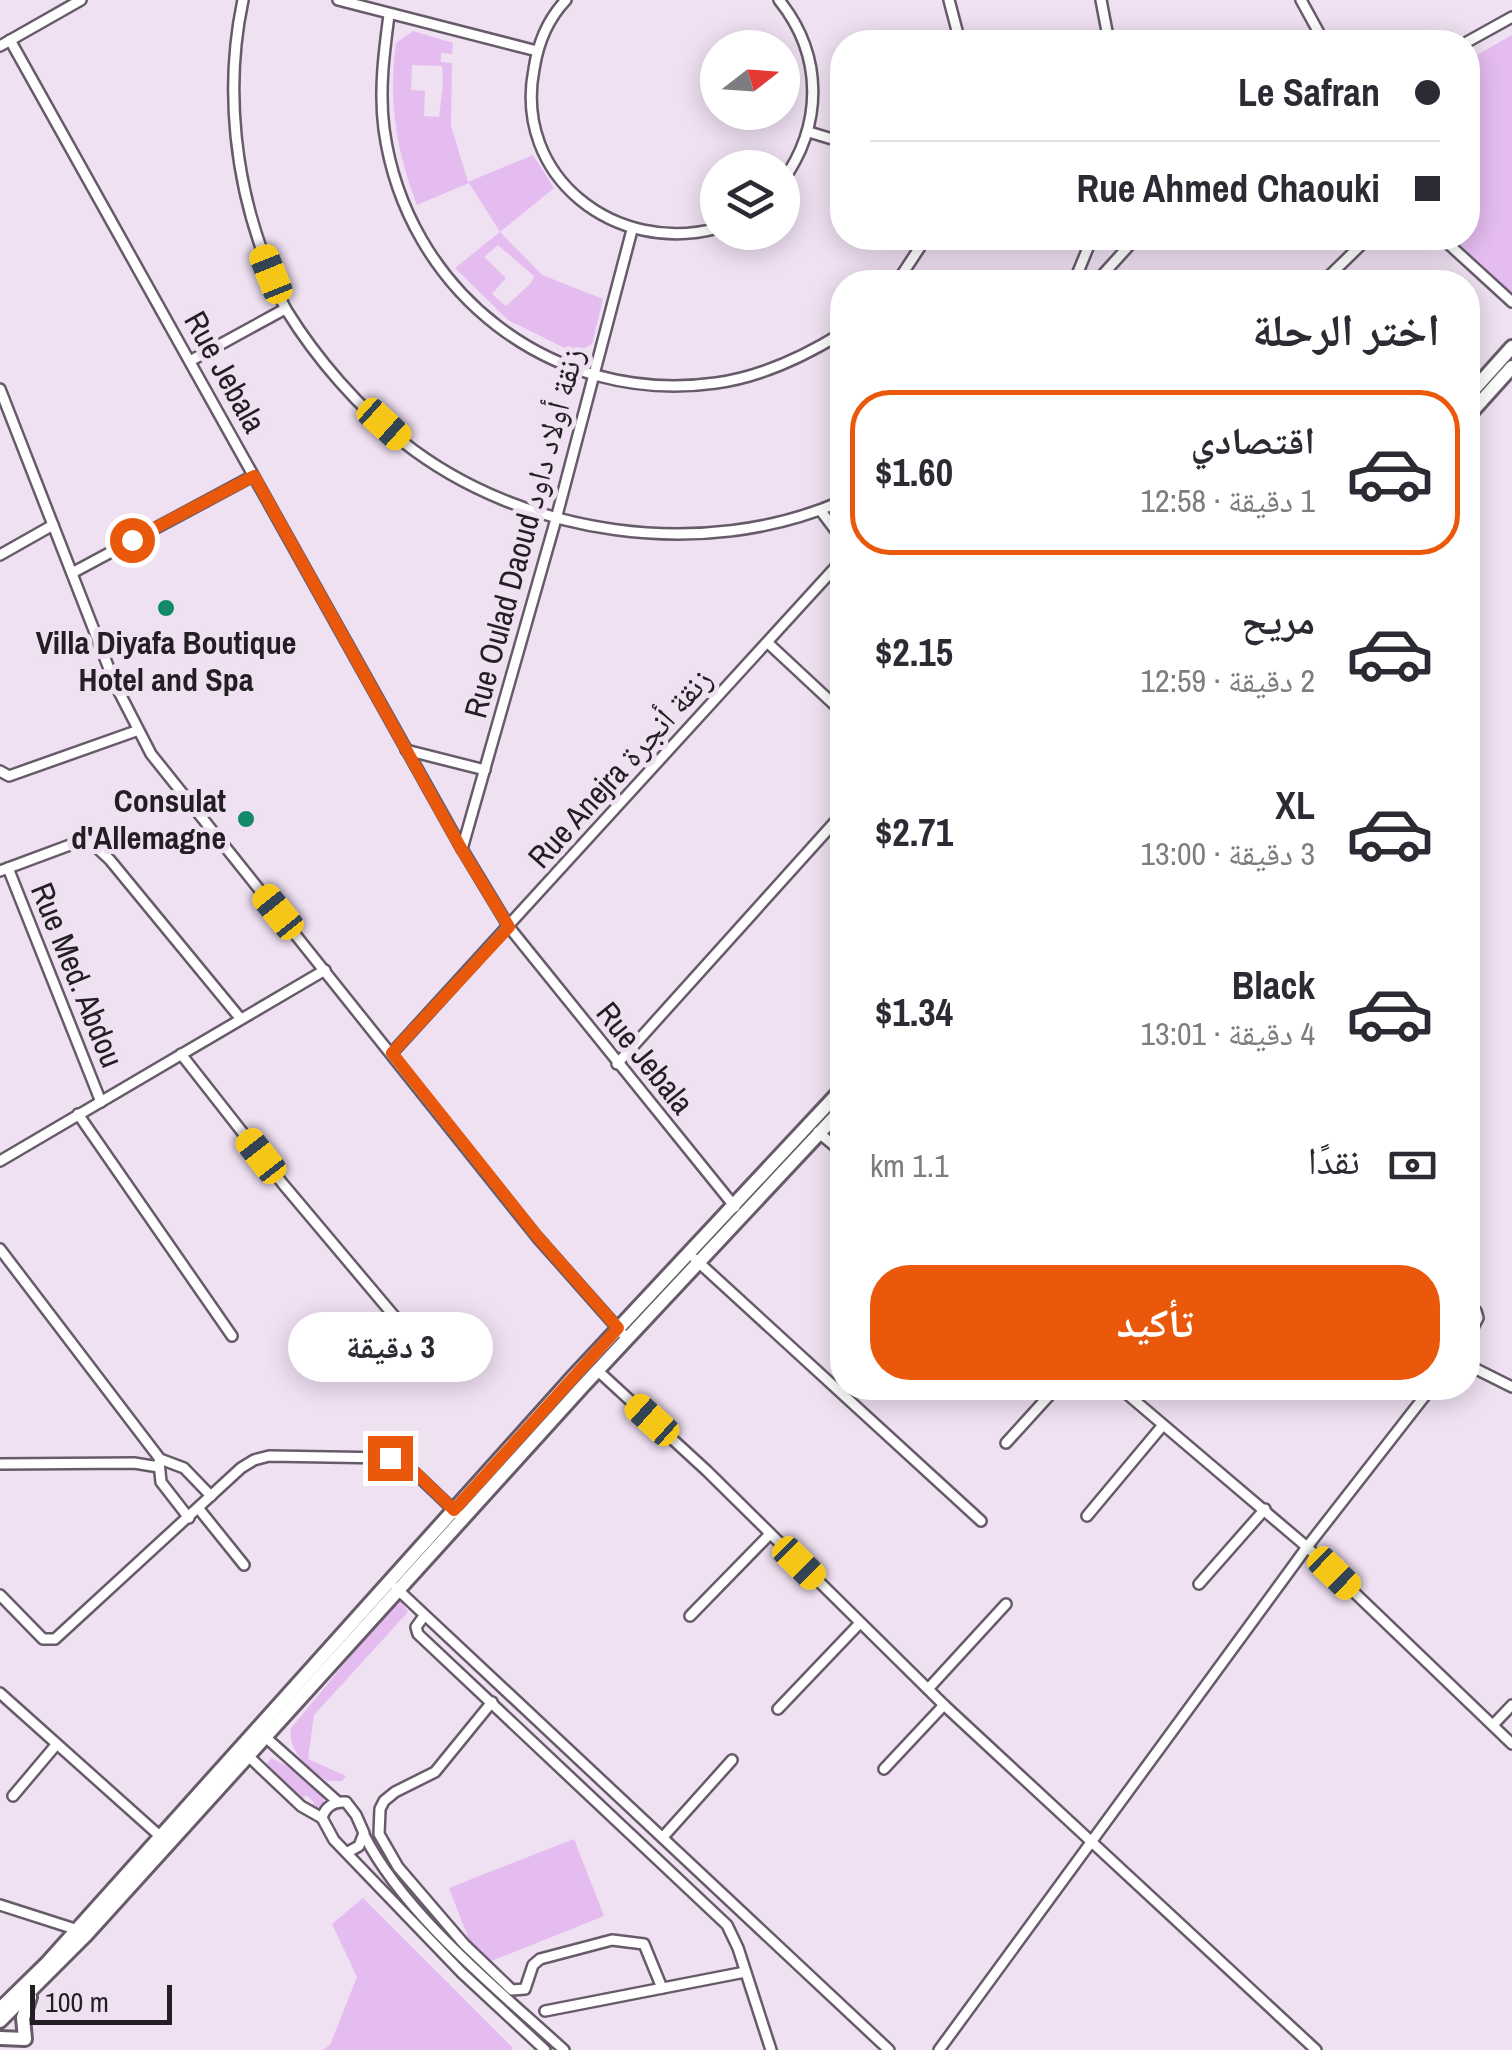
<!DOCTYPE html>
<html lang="ar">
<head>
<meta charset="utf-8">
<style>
	:root { --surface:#fff; --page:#f2f2f3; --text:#2b2b33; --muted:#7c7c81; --line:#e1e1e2; --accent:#ea580c }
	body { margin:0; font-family:"Archivo Narrow","Noto Naskh Arabic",sans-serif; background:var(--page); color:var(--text); direction:rtl; height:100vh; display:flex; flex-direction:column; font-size:38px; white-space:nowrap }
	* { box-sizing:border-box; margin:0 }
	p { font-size:32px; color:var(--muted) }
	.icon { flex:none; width:55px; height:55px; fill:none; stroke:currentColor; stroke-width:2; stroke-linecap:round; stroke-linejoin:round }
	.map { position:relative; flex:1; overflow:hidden; direction:ltr }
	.panel { position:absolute; left:830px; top:270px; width:650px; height:1130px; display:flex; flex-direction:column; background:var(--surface); border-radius:40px; box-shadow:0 5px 25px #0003; direction:rtl }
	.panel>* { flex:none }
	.guide { position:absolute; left:830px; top:30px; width:650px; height:220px; border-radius:40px; box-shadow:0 5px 25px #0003; direction:rtl; display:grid; align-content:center; height:220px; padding:0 40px; background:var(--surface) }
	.needle { width:65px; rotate:73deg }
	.controls { position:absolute; left:700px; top:30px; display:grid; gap:20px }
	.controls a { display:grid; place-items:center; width:100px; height:100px; border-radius:50%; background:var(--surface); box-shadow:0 5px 25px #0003; font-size:50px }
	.scale { position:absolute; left:30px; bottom:25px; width:142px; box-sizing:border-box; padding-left:10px; border:5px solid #231e24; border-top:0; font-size:28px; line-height:35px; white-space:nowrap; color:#231e24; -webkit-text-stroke:8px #efe0f2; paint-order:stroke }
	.end { position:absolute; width:45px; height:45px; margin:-22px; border:12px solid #ea580c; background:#fff; box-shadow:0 0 0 5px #fff }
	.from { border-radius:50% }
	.bubble { position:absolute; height:70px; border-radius:35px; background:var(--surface); box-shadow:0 5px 25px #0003; font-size:32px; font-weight:700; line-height:70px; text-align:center; direction:rtl }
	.car { position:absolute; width:30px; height:60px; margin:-30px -15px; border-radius:12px; box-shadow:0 0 8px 2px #0007; background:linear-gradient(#f5c518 24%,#345 0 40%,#f5c518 0 76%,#345 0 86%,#f5c518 0) }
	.guide b { display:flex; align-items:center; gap:35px; height:95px; font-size:38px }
	.guide b+b { border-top:2px solid var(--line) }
	.guide i { width:25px; height:25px; background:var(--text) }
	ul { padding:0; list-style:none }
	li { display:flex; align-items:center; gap:30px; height:165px; margin:0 20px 15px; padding:0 20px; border:5px solid transparent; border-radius:40px }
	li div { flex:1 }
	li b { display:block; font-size:38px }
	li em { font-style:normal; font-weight:700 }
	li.active { border-color:var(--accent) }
	li>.icon { width:90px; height:90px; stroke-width:1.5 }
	h2 { padding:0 40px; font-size:45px; line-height:120px }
	.pay { display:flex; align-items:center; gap:25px; height:110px; padding:0 40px; font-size:38px }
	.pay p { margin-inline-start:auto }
	.button { display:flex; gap:20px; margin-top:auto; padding:20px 40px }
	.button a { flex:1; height:115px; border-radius:40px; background:var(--accent); color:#fff; font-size:40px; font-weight:700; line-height:115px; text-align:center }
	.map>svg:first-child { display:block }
</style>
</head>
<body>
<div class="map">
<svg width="1512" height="2050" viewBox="0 0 1512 2050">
	<rect width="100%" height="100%" fill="#efe0f2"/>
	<g fill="#e5bcf0" fill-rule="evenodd">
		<path d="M413 31 453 43 452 54 441 53V62L452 63 451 126 468 182 533 155 554 188 500 232 542 275 603 299 592 344 575 353 508 320 455 268 500 232 469 183 417 205C396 151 388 100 396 43ZM412 65 442 66 443 85 439 117 424 116 425 91 411 90ZM498 245 534 276 531 283 506 306 492 294 506 278 484 257Z"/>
		<path d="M1512 35V293L1453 238H1468V60Z"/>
		<path d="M399 1598 408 1612 314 1715 308 1759 346 1776 342 1781H327C309 1769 287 1751 291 1728Z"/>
		<path d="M271 1758 302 1774 323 1795 324 1803 317 1809 310 1808 314 1802 306 1795 302 1800 266 1765Z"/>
		<path d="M574 1839 604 1916 479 1966 449 1888Z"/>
		<path d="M363 1898 513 2048 511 2050H323L330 2045 357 1977 332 1924Z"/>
	</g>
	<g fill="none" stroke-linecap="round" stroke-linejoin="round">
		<g stroke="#675b6a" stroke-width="14">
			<g id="street">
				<path d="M243 0C224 89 235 185 269 269 275 282 279 298 287 311 316 358 359 408 403 442 522 536 703 562 842 501"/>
				<path d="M338 0 537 51"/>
				<path d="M566 0C548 19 538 43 534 69 513 177 616 256 718 228"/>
				<path d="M779 0C824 56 823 125 782 182"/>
				<path d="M949 0 960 42"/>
				<path d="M1101 0 1109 42"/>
				<path d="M1301 0 1324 42"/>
				<path d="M389 15C384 53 379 91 384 129 406 291 552 406 716 383 760 377 805 356 842 333"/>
				<path d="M10 40 462 849 509 927 735 1207"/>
				<path d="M1467 42 1512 17"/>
				<path d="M0 46 81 0"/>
				<path d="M809 132 842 142"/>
				<path d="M1442 238 1512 302"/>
				<path d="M897 282 926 238"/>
				<path d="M1074 282 1092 238"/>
				<path d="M1096 282 1136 238"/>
				<path d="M1323 282 1368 238"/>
				<path d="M190 361 285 309"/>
				<path d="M0 389 115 684 151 754 537 1237 622 1333"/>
				<path d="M821 511 842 539"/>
				<path d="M0 555 53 525"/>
				<path d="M72 573 253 476"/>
				<path d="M768 643 842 712"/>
				<path d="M406 750 485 770"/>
				<path d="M0 771 9 776 136 731"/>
				<path d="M462 849 556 519 632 230"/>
				<path d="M8 868 101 1102"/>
				<path d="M0 871 78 842 93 844 110 860 240 1018"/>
				<path d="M392 1053 842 560"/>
				<path d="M181 1054 283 1184 421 1348"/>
				<path d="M617 1064 842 814"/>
				<path d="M78 1114 232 1336"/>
				<path d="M818 1132 842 1152"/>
				<path d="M0 1161 325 970"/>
				<path d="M0 1249 160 1459"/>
				<path d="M695 1259 981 1521"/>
				<path d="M1468 1305 1476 1311 1478 1318 1468 1337"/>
				<path d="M1468 1365 1512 1387"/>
				<path d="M597 1370 707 1471 944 1705 1316 2050"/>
				<path d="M1120 1388 1307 1547 1512 1744"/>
				<path d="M1006 1443 1056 1388"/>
				<path d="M160 1459 184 1468 211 1496"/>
				<path d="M159 1462 161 1482 189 1518"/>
				<path d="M0 1464 134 1463 159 1467"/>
				<path d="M199 1509 244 1565"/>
				<path d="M1087 1516 1163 1425"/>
				<path d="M1199 1584 1265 1509"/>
				<path d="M396 1588 889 2050"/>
				<path d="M0 1595 43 1639H55L241 1468 254 1460 269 1456 390 1458 415 1473 458 1514"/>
				<path d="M424 1616 416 1627 418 1634 727 1925 738 1948 771 2050"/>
				<path d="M690 1616 770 1534"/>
				<path d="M928 1689 1006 1604"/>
				<path d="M0 1693 162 1838"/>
				<path d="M492 1702 435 1772 395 1792 384 1801 380 1809 379 1834 398 1867 464 1944 512 1990 525 1989 533 1965 540 1959 612 1940 644 1944 662 1988"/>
				<path d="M778 1709 860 1623"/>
				<path d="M1493 1725 1512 1705"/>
				<path d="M262 1734 338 1802"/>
				<path d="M245 1753 301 1806 322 1818"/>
				<path d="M884 1769 944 1705"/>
				<path d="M13 1796 56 1745"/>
				<path d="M364 1835C405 1915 497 1989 564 2050"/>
				<path d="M663 1837 732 1760"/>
				<path d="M348 1852 359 1846 364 1833 356 1815 346 1802C334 1801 325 1807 322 1818L334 1840 461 1972 545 2050"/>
				<path d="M0 1905 78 1930"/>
				<path d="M545 2011 745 1972"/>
				<path d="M939 2050 1307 1547 1431 1388"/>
			</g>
		</g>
		<g stroke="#675b6a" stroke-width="18">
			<g id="secondary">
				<path d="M1468 396 1512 347"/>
				<path d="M1468 416 1512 367"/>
				<path d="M0 2009 47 1963 573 1377 842 1089"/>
				<path d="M0 2021 86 1935 583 1386 842 1109"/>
				<path d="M0 2038 25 2039 23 2018 30 1997"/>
			</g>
		</g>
		<use href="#street" stroke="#fff" stroke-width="9"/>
		<use href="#secondary" stroke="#fff" stroke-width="12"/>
	</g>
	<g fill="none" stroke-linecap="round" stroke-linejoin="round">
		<path stroke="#ea580c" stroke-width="12" d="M132 540 254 476 462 850 509 927 392 1053 538 1237 618 1328 454 1510 416 1473 390 1458"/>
	</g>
	<g fill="#12896a" stroke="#efe0f2" stroke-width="4">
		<circle cx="166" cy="608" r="10"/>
		<circle cx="246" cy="819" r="10"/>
	</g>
	<g text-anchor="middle" stroke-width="10" stroke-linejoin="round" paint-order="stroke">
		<g font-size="32" fill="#231e24" stroke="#efe0f2">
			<text transform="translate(225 372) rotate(61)" y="11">Rue Jebala</text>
			<text transform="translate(524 533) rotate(-75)" y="11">Rue Oulad Daoud زنقة أولاد داود</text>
			<text transform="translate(620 768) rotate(-48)" y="11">Rue Anejra زنقة أنجرة</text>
			<text transform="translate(77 975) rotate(68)" y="11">Rue Med. Abdou</text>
			<text transform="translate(645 1058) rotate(51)" y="11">Rue Jebala</text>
		</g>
		<g font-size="32" font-weight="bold" fill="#231e24" stroke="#efe0f2">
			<text x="166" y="654">Villa Diyafa Boutique<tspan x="166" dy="37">Hotel and Spa</tspan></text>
			<text x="226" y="812" text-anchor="end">Consulat<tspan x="226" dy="37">d'Allemagne</tspan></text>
		</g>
	</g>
</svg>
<div class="controls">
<a><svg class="needle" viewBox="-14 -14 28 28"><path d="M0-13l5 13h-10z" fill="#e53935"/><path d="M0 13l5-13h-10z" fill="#7c7c81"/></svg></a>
<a><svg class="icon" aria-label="layers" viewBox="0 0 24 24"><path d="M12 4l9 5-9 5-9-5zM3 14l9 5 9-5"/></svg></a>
</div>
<div class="scale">100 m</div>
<i class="end from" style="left:132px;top:540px"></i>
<i class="end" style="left:390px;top:1458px"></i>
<div class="bubble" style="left:288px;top:1312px;width:205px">3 دقيقة</div>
<i class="car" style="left:271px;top:274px;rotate:338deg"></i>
<i class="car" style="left:384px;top:424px;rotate:132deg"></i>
<i class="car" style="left:278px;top:912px;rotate:321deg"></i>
<i class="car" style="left:261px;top:1156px;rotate:322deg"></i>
<i class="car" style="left:652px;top:1420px;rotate:312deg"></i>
<i class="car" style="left:799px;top:1563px;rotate:135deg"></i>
<i class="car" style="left:1334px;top:1573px;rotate:134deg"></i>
<div class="guide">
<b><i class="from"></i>Le Safran</b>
<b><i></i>Rue Ahmed Chaouki</b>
</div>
<section class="panel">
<h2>اختر الرحلة</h2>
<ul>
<li class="active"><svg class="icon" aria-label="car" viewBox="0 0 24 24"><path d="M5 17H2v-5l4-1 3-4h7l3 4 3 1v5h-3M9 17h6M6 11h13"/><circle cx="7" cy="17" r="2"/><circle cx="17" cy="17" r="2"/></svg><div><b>اقتصادي</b><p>1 دقيقة · 12:58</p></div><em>$1.60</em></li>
<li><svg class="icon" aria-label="car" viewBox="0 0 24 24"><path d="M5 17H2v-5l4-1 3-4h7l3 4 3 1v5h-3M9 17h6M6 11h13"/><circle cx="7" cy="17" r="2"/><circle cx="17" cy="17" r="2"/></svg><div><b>مريح</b><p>2 دقيقة · 12:59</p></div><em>$2.15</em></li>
<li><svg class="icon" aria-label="car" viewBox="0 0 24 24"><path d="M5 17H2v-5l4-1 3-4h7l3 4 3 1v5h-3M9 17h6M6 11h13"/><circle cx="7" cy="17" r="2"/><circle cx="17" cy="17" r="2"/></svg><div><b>XL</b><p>3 دقيقة · 13:00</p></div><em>$2.71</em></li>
<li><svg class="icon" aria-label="car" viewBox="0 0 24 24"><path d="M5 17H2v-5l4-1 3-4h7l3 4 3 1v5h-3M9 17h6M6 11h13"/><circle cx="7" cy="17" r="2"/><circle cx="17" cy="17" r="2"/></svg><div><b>Black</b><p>4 دقيقة · 13:01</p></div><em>$1.34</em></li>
</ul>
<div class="pay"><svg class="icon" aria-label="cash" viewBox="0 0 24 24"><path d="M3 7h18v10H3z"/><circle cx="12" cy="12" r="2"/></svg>نقدًا<p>1.1 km</p></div>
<div class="button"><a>تأكيد</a></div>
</section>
</div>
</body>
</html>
